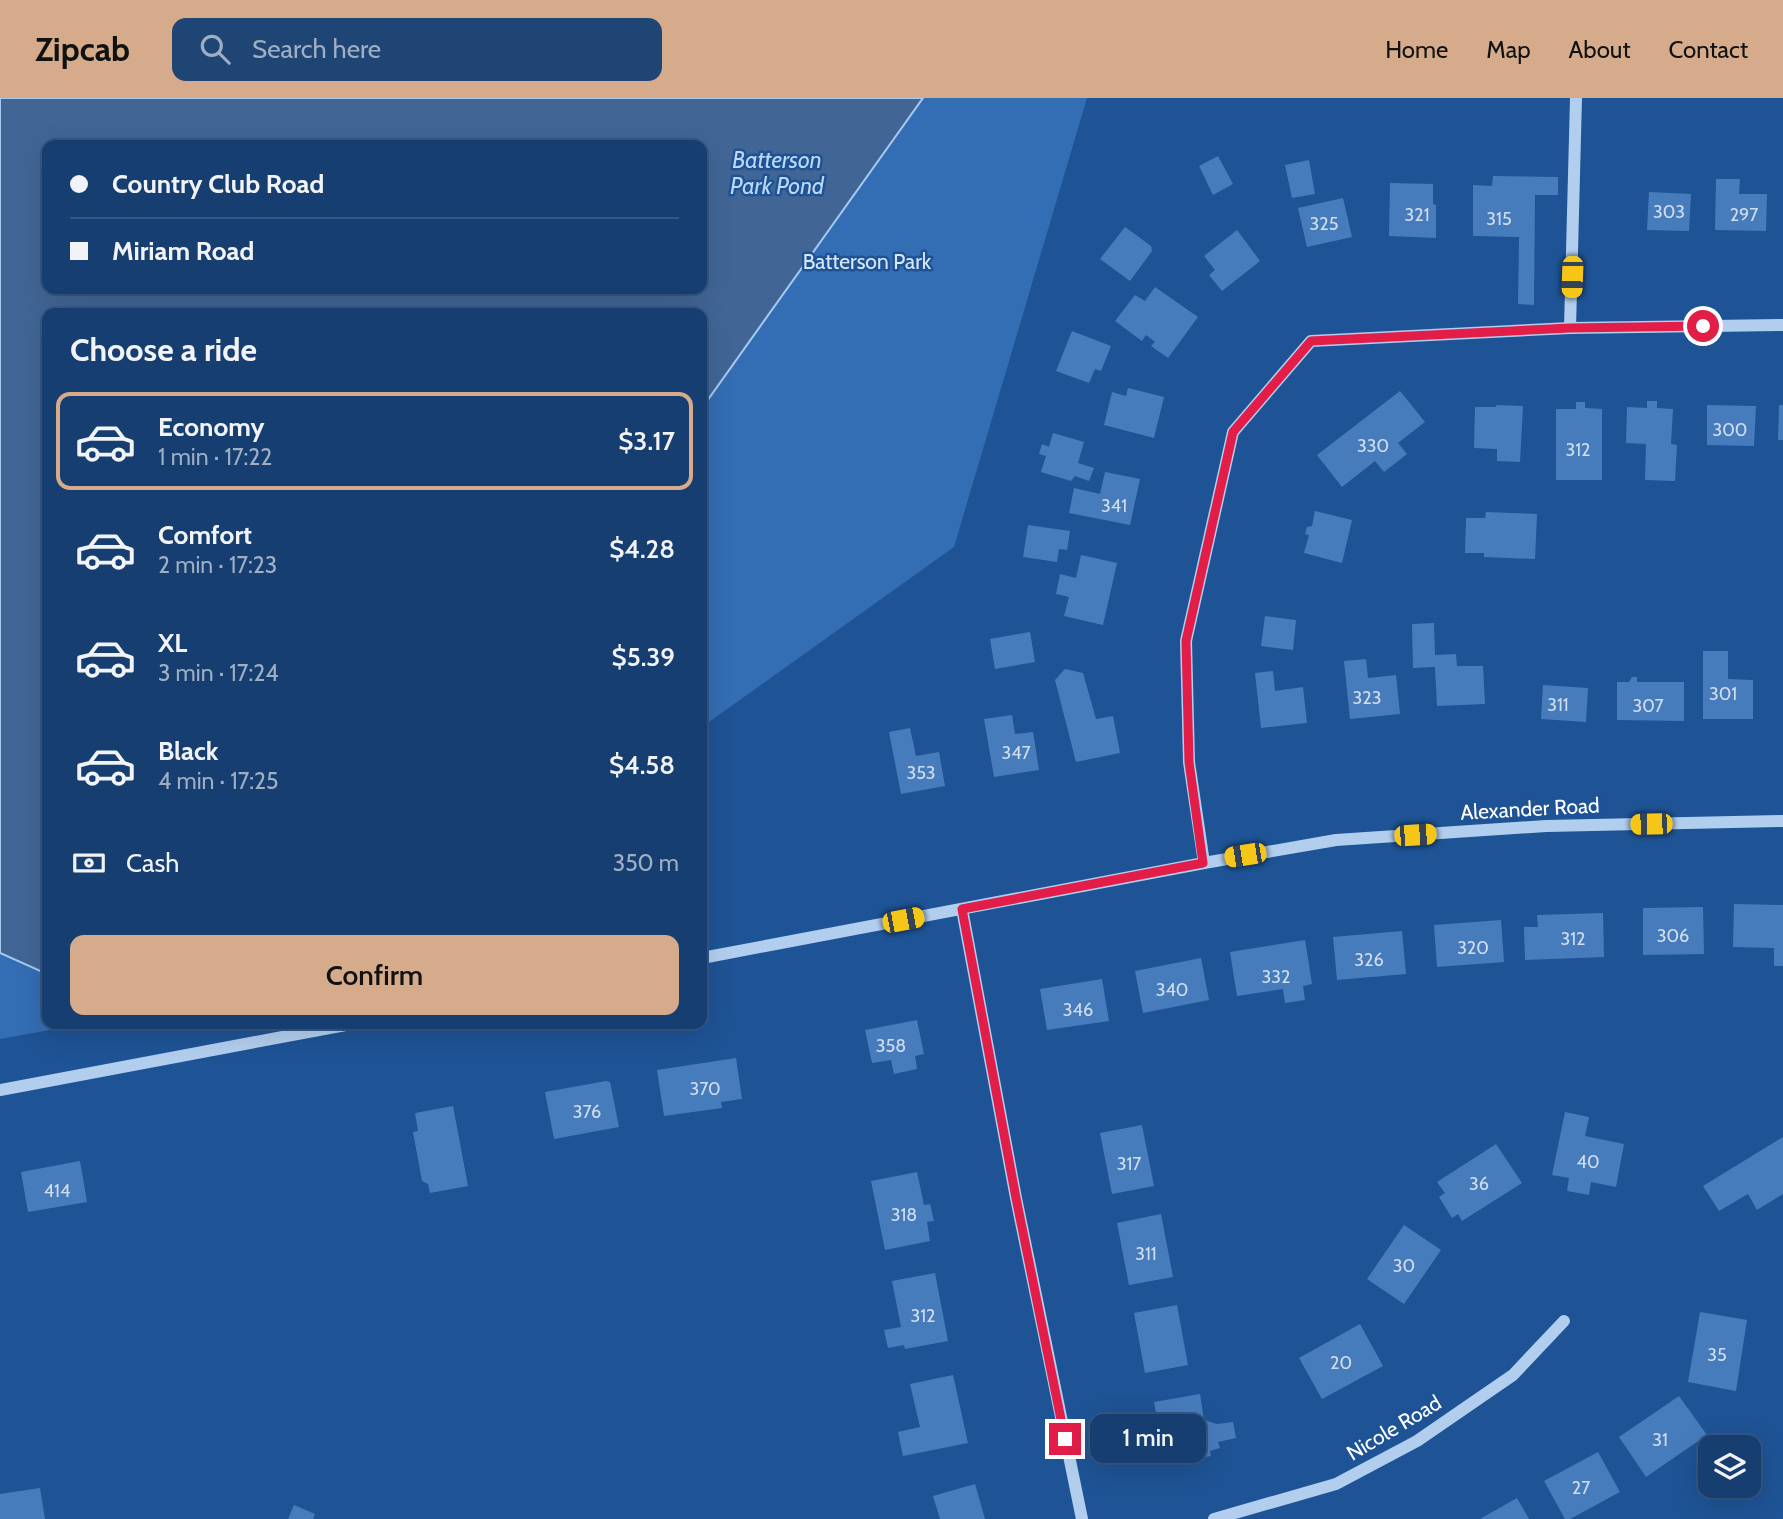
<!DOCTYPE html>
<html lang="en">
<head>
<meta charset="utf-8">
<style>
	:root { --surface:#163e70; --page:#1f4575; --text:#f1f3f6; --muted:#9eaec3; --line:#355783; --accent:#d6ab8b }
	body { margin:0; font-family:Cabin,sans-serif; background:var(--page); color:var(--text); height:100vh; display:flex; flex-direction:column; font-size:26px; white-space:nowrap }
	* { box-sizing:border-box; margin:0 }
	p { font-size:23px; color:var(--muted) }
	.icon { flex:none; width:38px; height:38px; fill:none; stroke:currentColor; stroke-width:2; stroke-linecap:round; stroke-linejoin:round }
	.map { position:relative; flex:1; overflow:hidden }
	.details { position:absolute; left:42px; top:210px; width:665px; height:721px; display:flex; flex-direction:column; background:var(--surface); border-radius:14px; box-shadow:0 7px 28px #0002,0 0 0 2px var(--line) }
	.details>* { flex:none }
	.guide { position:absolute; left:42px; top:42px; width:665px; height:154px; border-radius:14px; box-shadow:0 7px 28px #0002,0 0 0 2px var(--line); display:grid; align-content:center; height:154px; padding:0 28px; background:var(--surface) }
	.controls { position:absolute; left:1698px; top:1337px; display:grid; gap:14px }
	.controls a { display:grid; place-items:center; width:63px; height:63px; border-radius:14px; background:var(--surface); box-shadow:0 7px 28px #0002,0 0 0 2px var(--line); font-size:35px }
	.end { position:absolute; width:32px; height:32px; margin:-16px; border:9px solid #e11d48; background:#fff; box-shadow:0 0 0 4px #fff }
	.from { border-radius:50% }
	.bubble { position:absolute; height:49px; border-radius:14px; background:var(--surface); box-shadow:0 7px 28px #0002,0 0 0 2px var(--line); font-size:23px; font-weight:600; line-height:49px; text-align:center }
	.car { position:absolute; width:21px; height:42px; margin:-21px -10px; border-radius:9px; box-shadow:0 0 5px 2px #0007; background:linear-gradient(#f5c518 24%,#345 0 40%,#f5c518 0 76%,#345 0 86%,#f5c518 0) }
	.guide b { display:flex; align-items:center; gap:24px; height:66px; font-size:26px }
	.guide b+b { border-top:2px solid var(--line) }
	.guide i { width:18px; height:18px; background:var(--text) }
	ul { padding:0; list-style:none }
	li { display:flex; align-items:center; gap:21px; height:98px; margin:0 14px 10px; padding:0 14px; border:4px solid transparent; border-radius:14px }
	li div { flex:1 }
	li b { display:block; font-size:26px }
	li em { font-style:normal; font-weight:600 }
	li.selected { border-color:var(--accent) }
	li>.icon { width:63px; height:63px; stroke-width:1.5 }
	h2 { padding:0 28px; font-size:32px; line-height:84px }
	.pay { display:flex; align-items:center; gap:18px; height:77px; padding:0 28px; font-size:26px }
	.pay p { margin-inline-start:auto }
	.action { display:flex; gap:14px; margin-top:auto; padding:14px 28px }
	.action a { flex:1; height:80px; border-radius:14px; background:var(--accent); color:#111; font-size:28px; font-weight:600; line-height:80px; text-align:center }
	header { display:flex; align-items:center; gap:42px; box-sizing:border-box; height:98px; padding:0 35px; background:var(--accent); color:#111 }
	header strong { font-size:33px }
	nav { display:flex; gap:38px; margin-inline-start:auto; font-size:24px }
	.search { width:490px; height:63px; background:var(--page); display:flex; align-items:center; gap:18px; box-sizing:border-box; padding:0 24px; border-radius:14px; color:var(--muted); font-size:26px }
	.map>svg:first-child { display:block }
</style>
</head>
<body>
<header>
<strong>Zipcab</strong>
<div class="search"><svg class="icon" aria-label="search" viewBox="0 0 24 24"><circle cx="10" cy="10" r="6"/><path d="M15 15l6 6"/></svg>Search here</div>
<nav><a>Home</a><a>Map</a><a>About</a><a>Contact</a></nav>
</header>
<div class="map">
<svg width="1783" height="1421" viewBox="0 0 1783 1421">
	<rect width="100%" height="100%" fill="#1e5395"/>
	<path fill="#336db3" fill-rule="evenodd" d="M0 0H1087L954 449 702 629V215H47V926H83L0 941ZM47 47H702V191H47Z"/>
	<path fill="#416696" stroke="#a5c9f0" stroke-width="2" fill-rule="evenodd" d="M0 0H923L702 310V215H47V876L0 855ZM47 47H702V191H47Z"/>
	<g fill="#477cbc">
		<path d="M1218 58 1233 86 1213 97 1199 68Z"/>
		<path d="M1309 62 1315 96 1292 100 1285 67Z"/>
		<path d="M1493 78 1558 79V97H1535L1534 207 1518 206 1519 139 1473 138V87L1492 88Z"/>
		<path d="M1716 81H1740L1739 96H1767L1766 133 1715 132Z"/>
		<path d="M1390 85 1433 86V106L1436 107V140L1389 138Z"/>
		<path d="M1649 94 1691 96 1689 133 1647 132Z"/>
		<path d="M1343 100 1352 139 1307 149 1298 110Z"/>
		<path d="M1125 129 1151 148 1152 153 1130 183 1100 161Z"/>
		<path d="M1237 132 1260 163 1222 193 1209 177 1215 172 1204 158Z"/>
		<path d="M1155 189 1198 219 1168 260 1151 248 1155 244 1146 237 1142 243 1115 223 1135 197 1145 203Z"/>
		<path d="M1072 233 1111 248 1101 273 1095 271 1089 285 1056 273Z"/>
		<path d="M1128 290 1164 299 1154 340 1104 327 1112 294 1126 298Z"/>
		<path d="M1400 293 1425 324 1398 345 1407 356 1384 374 1375 363 1342 389 1317 357Z"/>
		<path d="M1647 303H1657V310L1673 311 1671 346 1677 347 1675 383 1645 382 1646 346 1626 345 1627 309 1647 310Z"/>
		<path d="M1576 304H1585V310L1602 311V382H1556V311H1576Z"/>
		<path d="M1496 307 1523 308 1520 364 1497 363V351L1474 350 1475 309H1496Z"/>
		<path d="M1707 307 1756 308 1754 348 1707 347Z"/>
		<path d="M1779 307H1783V342H1778Z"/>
		<path d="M1053 335 1084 344 1078 365 1094 370 1089 383 1075 378 1071 383 1041 374 1046 358 1039 356 1042 346 1049 349Z"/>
		<path d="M1105 374 1140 381 1130 427 1069 415 1074 390 1100 396Z"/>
		<path d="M1315 413 1352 422 1342 465 1304 455 1309 437 1305 436 1307 429 1312 428Z"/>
		<path d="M1486 414 1537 416 1535 461 1484 459V455H1465L1466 420H1485Z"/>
		<path d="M1028 427 1070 433 1067 452 1059 451 1057 464 1023 459Z"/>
		<path d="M1081 457 1117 465 1103 527 1064 518 1069 499 1056 496 1060 476 1076 480Z"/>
		<path d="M1265 518 1296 522 1293 552 1261 548Z"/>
		<path d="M1434 525 1435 557 1456 556 1457 568H1483L1485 606 1437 608 1435 569 1413 570 1412 526Z"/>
		<path d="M1030 534 1035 564 995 571 990 541Z"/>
		<path d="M1703 553H1728V581L1753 582V621H1703Z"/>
		<path d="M1366 561 1368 580 1396 577 1400 616 1350 621 1344 563Z"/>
		<path d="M1065 571 1083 575 1096 621 1113 618 1120 655 1076 664 1055 582Z"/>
		<path d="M1273 573 1275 593 1303 589 1307 625 1261 630 1255 575Z"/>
		<path d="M1632 579H1637V584H1684V623L1617 622V584H1629Z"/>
		<path d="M1543 587 1588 590 1586 624 1541 621Z"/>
		<path d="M1012 617 1015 636 1033 634 1039 672 994 679 984 621Z"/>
		<path d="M910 630 916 658 939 654 945 688 901 696 889 634Z"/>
		<path d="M1734 806 1783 807V868H1774V850L1733 849Z"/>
		<path d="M1703 809 1704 856 1643 857V810Z"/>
		<path d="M1603 815 1604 859 1525 862 1524 829H1538L1537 817Z"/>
		<path d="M1501 822 1504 864 1437 869 1434 827Z"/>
		<path d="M1402 833 1406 876 1337 882 1333 839Z"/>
		<path d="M1305 842 1312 886 1303 888 1305 902 1285 905 1283 891 1237 898 1230 854Z"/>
		<path d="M1201 860 1209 902 1143 915 1135 873Z"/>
		<path d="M1102 881 1109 923 1047 932 1040 891Z"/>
		<path d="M917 922 924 956 915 958 917 971 894 976 891 962 872 965 865 932Z"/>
		<path d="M736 960 742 1001 721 1004 722 1010 664 1018 657 972Z"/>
		<path d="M606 983 610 984 619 1029 554 1041 545 994Z"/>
		<path d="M453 1008 468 1088 430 1095 428 1086 422 1083 413 1034 418 1033 415 1015Z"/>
		<path d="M1565 1014 1589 1019 1585 1038 1624 1046 1616 1089 1591 1084 1589 1097 1567 1093 1569 1080 1552 1077Z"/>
		<path d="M1142 1027 1154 1088 1112 1096 1100 1035Z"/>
		<path d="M1783 1039V1096L1757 1112 1748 1096 1719 1113 1703 1088Z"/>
		<path d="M1496 1046 1522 1085 1462 1123 1458 1116 1452 1120 1439 1099 1445 1095 1437 1084Z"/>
		<path d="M80 1063 87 1104 28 1114 21 1074Z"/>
		<path d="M917 1074 924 1107 930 1106 934 1123 927 1124 930 1143 885 1152 871 1083Z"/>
		<path d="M1161 1116 1173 1179 1129 1187 1117 1125Z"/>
		<path d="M1404 1127 1441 1152 1404 1206 1367 1181Z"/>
		<path d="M935 1175 948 1243 905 1251 904 1247 888 1250 884 1232 901 1229 892 1183Z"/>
		<path d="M1177 1207 1188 1267 1145 1275 1134 1215Z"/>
		<path d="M1700 1214 1747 1222 1736 1293 1688 1284Z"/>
		<path d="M1360 1226 1383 1268 1322 1301 1299 1260Z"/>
		<path d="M953 1277 968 1345 903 1358 898 1334 920 1329 910 1286Z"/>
		<path d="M1200 1296 1204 1322 1217 1326 1233 1324 1236 1340 1218 1344 1220 1350 1210 1353 1211 1358 1165 1366 1154 1304Z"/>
		<path d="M1679 1298 1707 1337 1646 1379 1619 1339Z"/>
		<path d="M1598 1354 1620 1394 1570 1421H1565L1544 1383Z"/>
		<path d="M975 1386 985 1421H940L933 1398Z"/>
		<path d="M40 1390 45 1421H0V1396Z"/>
		<path d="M1517 1400 1529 1421H1480Z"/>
		<path d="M294 1407 315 1416 313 1421H288Z"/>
	</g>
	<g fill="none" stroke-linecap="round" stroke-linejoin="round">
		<g stroke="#b2ceef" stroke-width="12">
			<path d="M1570 230 1576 0"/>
			<path d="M1204 765 1189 664 1186 543 1233 334 1311 243 1570 230 1783 227"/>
			<path d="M962 811 1016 1100 1082 1421"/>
			<path d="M702 860 1204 765 1336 742 1546 728 1783 723"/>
			<path d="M0 992 351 926"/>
			<path d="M1214 1421 1336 1386 1417 1343 1513 1277 1564 1223"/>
		</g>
	</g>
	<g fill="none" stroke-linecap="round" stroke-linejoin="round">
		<path stroke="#e11d48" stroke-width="9" d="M1065 1341 1016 1100 962 811 1203 765 1189 664 1186 543 1233 334 1311 243 1570 230 1703 228"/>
	</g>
	<g text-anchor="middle" stroke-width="5" stroke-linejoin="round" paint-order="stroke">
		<g font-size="18" fill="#d1deee">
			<text x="1669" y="120">303</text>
			<text x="1417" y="123">321</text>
			<text x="1744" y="123">297</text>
			<text x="1499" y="127">315</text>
			<text x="1324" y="132">325</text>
			<text x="1730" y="338">300</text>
			<text x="1373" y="354">330</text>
			<text x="1578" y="358">312</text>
			<text x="1114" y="414">341</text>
			<text x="1723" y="602">301</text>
			<text x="1367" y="606">323</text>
			<text x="1558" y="613">311</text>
			<text x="1648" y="614">307</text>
			<text x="1016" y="661">347</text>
			<text x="921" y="681">353</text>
			<text x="1673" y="844">306</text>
			<text x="1573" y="847">312</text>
			<text x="1473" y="856">320</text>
			<text x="1369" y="868">326</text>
			<text x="1276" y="885">332</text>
			<text x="1172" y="898">340</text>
			<text x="1078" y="918">346</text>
			<text x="891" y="954">358</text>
			<text x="705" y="997">370</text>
			<text x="587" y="1020">376</text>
			<text x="1588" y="1070">40</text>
			<text x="1129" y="1072">317</text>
			<text x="1479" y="1092">36</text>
			<text x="57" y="1099">414</text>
			<text x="904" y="1123">318</text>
			<text x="1146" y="1162">311</text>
			<text x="1404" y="1174">30</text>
			<text x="923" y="1224">312</text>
			<text x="1717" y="1263">35</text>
			<text x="1341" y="1271">20</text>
			<text x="1660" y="1348">31</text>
			<text x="1581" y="1396">27</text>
		</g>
		<g font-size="21" fill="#d8e8fa" stroke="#1e5395">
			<text x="867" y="171">Batterson Park</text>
		</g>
		<g font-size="21" fill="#fff" stroke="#1e5395">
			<text transform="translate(1530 711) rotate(-3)" y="7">Alexander Road</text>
			<text transform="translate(1394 1330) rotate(-31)" y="7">Nicole Road</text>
		</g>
		<g font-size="23" font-style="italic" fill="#bed8f5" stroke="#1e5395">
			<text x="777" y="70">Batterson<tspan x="777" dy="26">Park Pond</tspan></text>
		</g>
	</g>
</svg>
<div class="controls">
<a><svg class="icon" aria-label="layers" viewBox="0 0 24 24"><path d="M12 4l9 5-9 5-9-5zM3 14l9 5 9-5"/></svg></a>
</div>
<i class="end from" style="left:1703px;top:228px"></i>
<i class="end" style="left:1065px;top:1341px"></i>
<div class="bubble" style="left:1090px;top:1316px;width:116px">1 min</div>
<i class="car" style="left:1572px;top:179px;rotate:182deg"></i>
<i class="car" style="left:1651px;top:726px;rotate:269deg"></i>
<i class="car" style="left:1415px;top:737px;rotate:86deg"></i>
<i class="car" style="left:1245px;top:757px;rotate:261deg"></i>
<i class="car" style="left:903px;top:822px;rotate:79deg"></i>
<div class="guide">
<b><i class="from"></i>Country Club Road</b>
<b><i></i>Miriam Road</b>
</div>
<section class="details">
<h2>Choose a ride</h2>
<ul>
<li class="selected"><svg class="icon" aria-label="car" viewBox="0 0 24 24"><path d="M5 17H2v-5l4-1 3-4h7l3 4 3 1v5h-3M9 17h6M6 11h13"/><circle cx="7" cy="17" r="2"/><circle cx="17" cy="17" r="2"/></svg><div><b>Economy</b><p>1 min · 17:22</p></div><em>$3.17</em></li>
<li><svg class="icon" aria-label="car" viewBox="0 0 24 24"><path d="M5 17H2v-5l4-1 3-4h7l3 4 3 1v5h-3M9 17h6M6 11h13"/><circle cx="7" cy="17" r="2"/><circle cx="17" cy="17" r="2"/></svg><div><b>Comfort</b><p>2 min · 17:23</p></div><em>$4.28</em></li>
<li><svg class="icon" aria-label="car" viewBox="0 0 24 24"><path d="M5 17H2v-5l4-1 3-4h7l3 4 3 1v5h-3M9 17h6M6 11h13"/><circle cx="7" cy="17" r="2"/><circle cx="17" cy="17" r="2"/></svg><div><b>XL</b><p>3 min · 17:24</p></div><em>$5.39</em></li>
<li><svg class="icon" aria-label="car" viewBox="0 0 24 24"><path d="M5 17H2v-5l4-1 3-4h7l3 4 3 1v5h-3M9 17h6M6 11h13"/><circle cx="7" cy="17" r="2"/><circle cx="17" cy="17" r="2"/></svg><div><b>Black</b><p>4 min · 17:25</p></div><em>$4.58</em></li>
</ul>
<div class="pay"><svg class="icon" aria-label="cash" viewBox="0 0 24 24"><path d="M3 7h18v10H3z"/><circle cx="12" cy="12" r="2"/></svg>Cash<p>350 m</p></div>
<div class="action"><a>Confirm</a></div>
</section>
</div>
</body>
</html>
